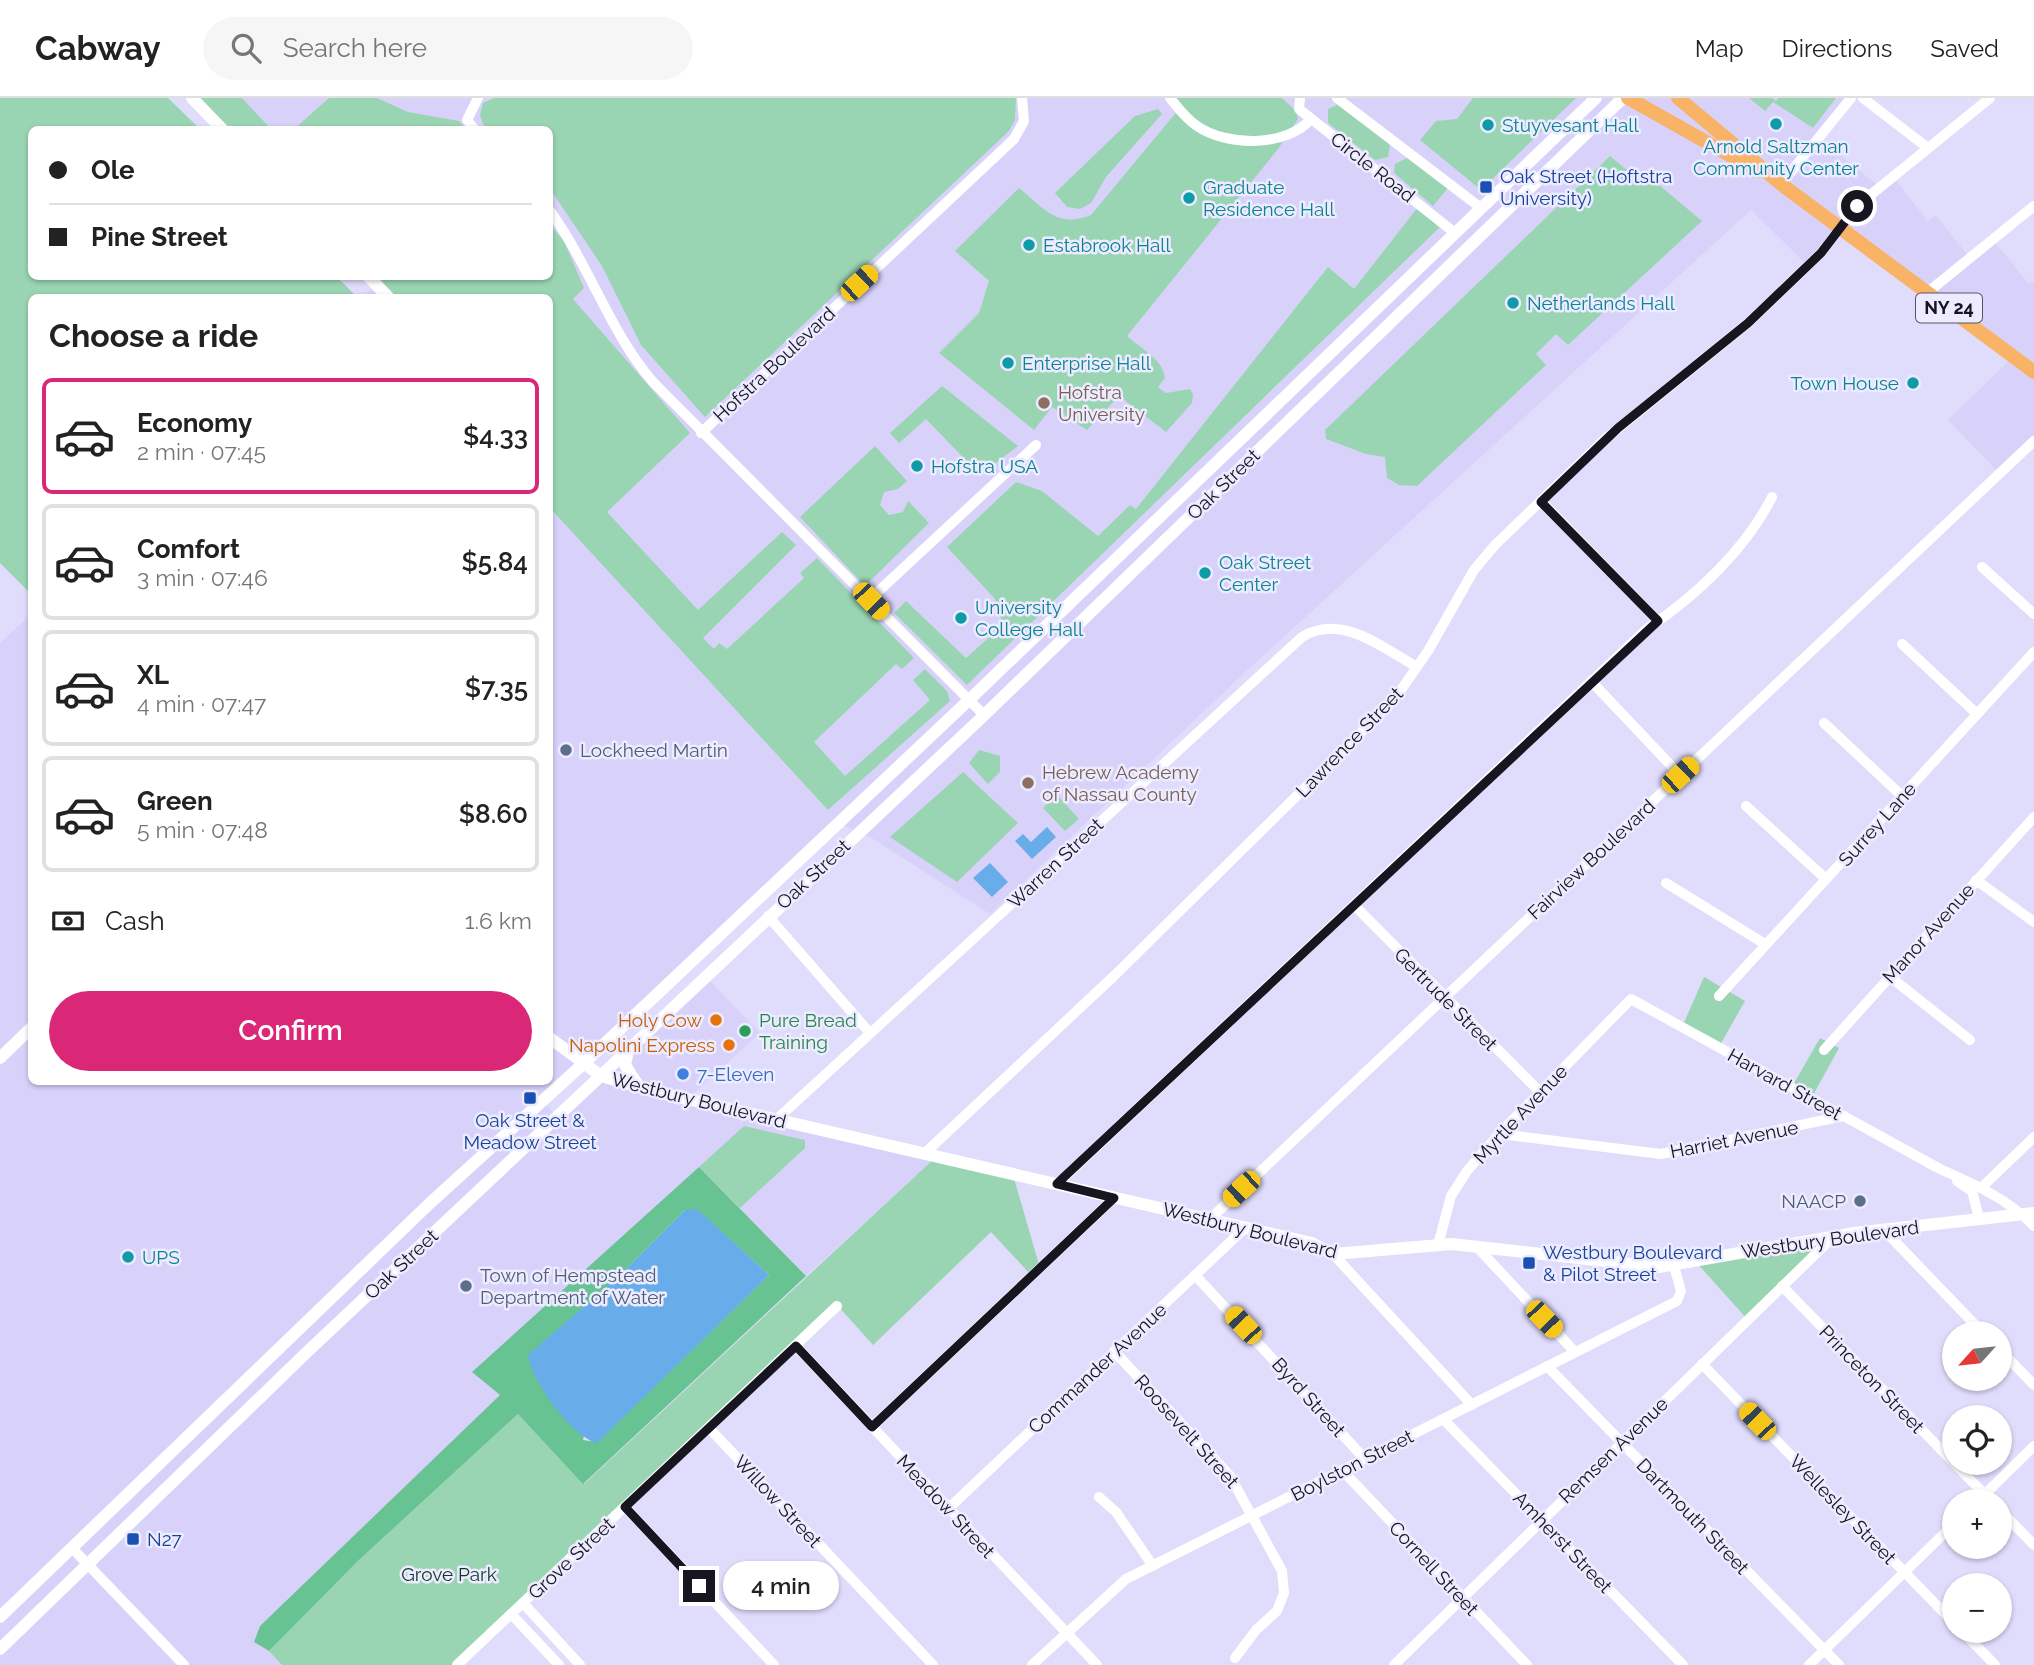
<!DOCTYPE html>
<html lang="en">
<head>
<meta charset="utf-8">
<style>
	:root { --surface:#fff; --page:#f6f6f6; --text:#222; --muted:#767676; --line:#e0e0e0; --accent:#db2777 }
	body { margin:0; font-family:Raleway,sans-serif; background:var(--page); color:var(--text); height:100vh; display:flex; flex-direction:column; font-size:26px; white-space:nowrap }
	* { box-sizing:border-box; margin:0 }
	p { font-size:23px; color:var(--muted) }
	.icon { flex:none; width:38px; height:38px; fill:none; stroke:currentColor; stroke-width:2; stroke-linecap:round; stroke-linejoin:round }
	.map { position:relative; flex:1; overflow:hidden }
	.sheet { position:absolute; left:28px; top:196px; width:525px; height:791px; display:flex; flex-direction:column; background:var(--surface); border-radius:10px; box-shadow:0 2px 5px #0004 }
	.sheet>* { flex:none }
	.hud { position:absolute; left:28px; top:28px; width:525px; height:154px; border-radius:10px; box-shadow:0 2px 5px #0004; display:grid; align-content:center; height:154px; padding:0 21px; background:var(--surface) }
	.needle { width:46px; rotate:243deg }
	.controls { position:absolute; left:1942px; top:1223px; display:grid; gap:14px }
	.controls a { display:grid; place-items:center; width:70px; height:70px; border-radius:50%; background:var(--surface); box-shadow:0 2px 5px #0004; font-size:35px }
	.end { position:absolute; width:32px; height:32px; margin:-16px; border:9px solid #171520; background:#fff; box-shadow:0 0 0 4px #fff }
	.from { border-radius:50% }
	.bubble { position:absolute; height:49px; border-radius:24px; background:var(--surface); box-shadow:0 2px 5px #0004; font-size:23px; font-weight:600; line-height:49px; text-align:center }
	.car { position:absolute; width:21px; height:42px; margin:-21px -10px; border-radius:9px; box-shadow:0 0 5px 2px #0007; background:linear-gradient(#f5c518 24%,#345 0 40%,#f5c518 0 76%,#345 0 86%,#f5c518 0) }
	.hud b { display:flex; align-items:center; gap:24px; height:66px; font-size:26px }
	.hud b+b { border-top:2px solid var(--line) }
	.hud i { width:18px; height:18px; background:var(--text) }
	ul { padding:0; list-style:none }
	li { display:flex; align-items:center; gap:21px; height:116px; margin:0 14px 10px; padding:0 7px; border:4px solid var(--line); border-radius:10px }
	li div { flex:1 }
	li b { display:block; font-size:26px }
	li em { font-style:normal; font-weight:600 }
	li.active { border-color:var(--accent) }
	li>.icon { width:63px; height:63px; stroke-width:1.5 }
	h2 { padding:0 21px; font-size:32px; line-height:84px }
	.pay { display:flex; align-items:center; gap:18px; height:77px; padding:0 21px; font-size:26px }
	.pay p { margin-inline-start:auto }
	.action { display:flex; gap:14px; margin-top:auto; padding:14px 21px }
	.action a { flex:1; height:80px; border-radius:42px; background:var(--accent); color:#fff; font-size:28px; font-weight:600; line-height:80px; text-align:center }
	header { display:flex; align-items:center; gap:42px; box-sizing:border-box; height:98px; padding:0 35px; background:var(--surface); border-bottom:2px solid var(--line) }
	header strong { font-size:33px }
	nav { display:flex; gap:38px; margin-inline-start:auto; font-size:24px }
	.search { width:490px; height:63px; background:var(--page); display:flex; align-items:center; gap:18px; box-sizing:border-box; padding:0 24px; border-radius:38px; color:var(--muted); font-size:26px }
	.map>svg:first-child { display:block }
</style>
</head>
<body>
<header>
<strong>Cabway</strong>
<div class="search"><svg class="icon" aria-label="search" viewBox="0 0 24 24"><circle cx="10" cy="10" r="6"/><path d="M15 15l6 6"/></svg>Search here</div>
<nav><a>Map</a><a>Directions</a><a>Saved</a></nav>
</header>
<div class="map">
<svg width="2034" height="1567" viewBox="0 0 2034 1567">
	<rect width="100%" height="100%" fill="#e0dcfc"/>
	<path fill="#d8d2fa" d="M192 0H1851L1819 40 1880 89 1893 79 1928 123 1936 117 1970 160 1993 142 2029 186 2034 183V348L1999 375 1948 322 2013 259 1841 129 1808 168 1751 112 1242 577 990 816 870 739 841 726 544 1004 556 1018 705 878 760 935 689 1000 937 1058 806 1178 699 1070 473 1274 500 1297 260 1528 254 1544 269 1553 282 1567H0V545L31 516 32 984H550V200L361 199 377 187 550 178V32L223 31Z"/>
	<g fill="#9ad5b3">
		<path d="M0 0H168L200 31 32 32V178L337 179 357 199 32 200 31 496 0 465Z"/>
		<path d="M192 0H242L271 31H223Z"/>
		<path d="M329 0H377L408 14 459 23 466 31H294Z"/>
		<path d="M494 0H1016L1015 22 1009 33 705 319 641 247 602 168 550 91V32L485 31 480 17 483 5Z"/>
		<path d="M1171 0H1282L1296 13 1298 21 1278 51 1127 238C1140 250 1163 261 1165 280L1158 289 1166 295 1190 291 1193 296 1192 305 1166 334 1119 298 1087 332 1052 309 1034 332 939 255 979 215 989 183 955 153 1019 90C1044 110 1057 131 1091 117L1179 11Z"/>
		<path d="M1473 0H1576L1481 92 1420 42 1436 23 1457 21Z"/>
		<path d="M1749 0H1772L1776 3 1778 0H1836L1813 30 1773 4 1765 13Z"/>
		<path d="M1339 6 1390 46 1388 59 1375 62 1328 25V11Z"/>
		<path d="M1158 11 1162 16 1106 79 1091 105 1080 111 1067 109 1055 95 1135 18Z"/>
		<path d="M1610 58 1646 88 1652 81 1702 123 1568 247 1556 236 1536 256 1546 267 1417 388 1399 387 1387 380 1385 359 1366 356 1326 341 1325 332Z"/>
		<path d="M1407 60 1448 90 1433 108 1394 75 1395 66Z"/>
		<path d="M1418 109 1441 128 967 587 894 515 906 503 966 560 1003 527 995 501 947 449 1016 384 1042 393 1098 438 1130 407 1136 411 1328 169 1354 191Z"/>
		<path d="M550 127 564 143 584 190 573 201 690 335 607 414 698 512 782 434 796 447 703 540 714 551 719 545 727 551 804 480 800 475 817 460 914 560 902 571 896 566 814 644 845 678 930 602 913 582 925 571 947 593 950 603 828 712 550 410V200L389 199 368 179 550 178Z"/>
		<path d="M942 288 1018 348 980 377 926 321 899 345 890 335Z"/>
		<path d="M875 348 907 383 898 391 884 394 880 407 889 417 903 414 908 403 929 425 865 488 800 419Z"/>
		<path d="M979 652 1000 658V674L988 686 969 665Z"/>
		<path d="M963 674 1018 725 957 784 890 739Z"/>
		<path d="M1057 697 1079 721 1065 733 1043 710Z"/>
		<path d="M1704 879 1745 903 1720 947 1683 927Z"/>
		<path d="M1820 940 1839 950 1812 999 1793 987Z"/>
		<path d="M744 1028 805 1042V1050L740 1110 699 1069Z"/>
		<path d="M937 1058 1013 1077 1040 1170 1032 1178 991 1134 873 1247 838 1208 456 1567H282L269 1553 359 1462 518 1316 584 1386Z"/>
		<path d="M1834 1138 1748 1222 1695 1163Z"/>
	</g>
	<path fill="#67c392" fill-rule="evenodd" d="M699 1069 806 1178 583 1386 518 1316 359 1462 269 1553 254 1544 260 1528 500 1297 472 1274ZM685 1112H697L769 1177 597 1344 583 1342 618 1179Z"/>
	<g fill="#68adea">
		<path d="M1047 729 1056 739 1032 761 1015 743 1023 736 1031 744Z"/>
		<path d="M990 765 1008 784 992 799 973 780Z"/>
		<path d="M697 1111 769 1177 597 1345C572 1339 531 1282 528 1257L618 1179 685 1112Z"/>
	</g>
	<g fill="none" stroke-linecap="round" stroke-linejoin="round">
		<g stroke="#fff" stroke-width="10">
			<path d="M1170 0C1178 10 1186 21 1197 28 1227 49 1287 49 1311 21"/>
			<path d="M1300 0 1299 11 1455 135"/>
			<path d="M1337 0 1481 110"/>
			<path d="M1863 0 1928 50"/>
			<path d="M475 32 467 22 478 0"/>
			<path d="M1781 86 1851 0"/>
			<path d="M550 113C590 168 609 233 653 284L984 617"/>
			<path d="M1928 194 2034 108"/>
			<path d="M701 335 1014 41 1024 23 1022 0"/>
			<path d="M1541 403 1658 523"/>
			<path d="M1982 469 2034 516"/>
			<path d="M869 502 1036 347"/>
			<path d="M1902 546 1976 615"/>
			<path d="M1591 583 1680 677"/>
			<path d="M1824 625 1902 698"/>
			<path d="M1746 708 1826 781"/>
			<path d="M1976 782 2034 824"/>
			<path d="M1666 785 1765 846"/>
			<path d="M1354 807 1540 994"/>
			<path d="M768 818 869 934"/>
			<path d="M1889 878 1970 942"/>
			<path d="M1719 898 2034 554"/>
			<path d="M1824 952 2034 719"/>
			<path d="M777 1021 1302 539C1342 515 1381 549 1417 569"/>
			<path d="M1499 1036 1661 1056 1844 1018"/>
			<path d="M925 1055 1114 878 1394 602 1428 553 1474 472 1495 447 1605 341 1748 225 1821 155 1857 108 1990 0"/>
			<path d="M1957 1083 1972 1093 1979 1120"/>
			<path d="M1057 1086 1648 530C1696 498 1746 451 1772 399"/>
			<path d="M1982 1089 2034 1039"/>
			<path d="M1209 1122 2034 343"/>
			<path d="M1884 1132 1984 1236"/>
			<path d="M1438 1147 1451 1098 1467 1073 1499 1036 1631 901 1940 1071C1974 1086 2008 1101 2034 1128"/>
			<path d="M1477 1149 1575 1254"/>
			<path d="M1333 1156 1472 1307"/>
			<path d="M1195 1177 1364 1360"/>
			<path d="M1782 1188 1992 1404"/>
			<path d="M796 1248 1097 1567"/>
			<path d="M2000 1252 2034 1287"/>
			<path d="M1114 1253 1230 1378 1282 1473 1284 1495 1277 1513 1256 1532 1235 1560"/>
			<path d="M1702 1266 1955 1526"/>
			<path d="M1547 1268 1839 1567"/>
			<path d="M1443 1321 1683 1567"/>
			<path d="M872 1329 1114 1100"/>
			<path d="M709 1330 933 1567"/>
			<path d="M1342 1372 1527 1567"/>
			<path d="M1099 1399 1116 1414 1153 1468"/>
			<path d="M1977 1404 2034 1348"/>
			<path d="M625 1409 774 1567"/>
			<path d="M949 1410 1245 1130"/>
			<path d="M2000 1412 2034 1447"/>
			<path d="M72 1450 184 1567"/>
			<path d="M523 1505 580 1567"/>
			<path d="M511 1516 559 1567"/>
			<path d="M1962 1533 1995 1567"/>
			<path d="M457 1567 837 1208"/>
			<path d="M1032 1567 1126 1481 1677 1203 1681 1193 1674 1168"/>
			<path d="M1394 1567 1833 1139"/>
			<path d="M1809 1567 1955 1425"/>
		</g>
		<g stroke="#fff" stroke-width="12">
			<path d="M192 0 223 32"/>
			<path d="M368 178 389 200"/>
			<path d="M550 940 601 978 661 995 1312 1145 1333 1156 1452 1146 1659 1169 1854 1135 2034 1115"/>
			<path d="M628 953 625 967 639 989"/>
			<path d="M0 960 32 929"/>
			<path d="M0 1519 429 1106 583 966 969 602 1596 0"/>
			<path d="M0 1551 306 1255 977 624 1623 0"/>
		</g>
		<g stroke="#f9b367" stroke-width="14">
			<path d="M1628 0 1758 73"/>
			<path d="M1678 0 1781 86 2034 274"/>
		</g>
	</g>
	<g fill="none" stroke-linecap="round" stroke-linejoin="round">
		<path stroke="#171520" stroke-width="9" d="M699 1488 625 1409 796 1248 872 1329 1114 1100 1057 1086 1064 1079 1658 523 1541 404 1618 330 1748 225 1821 155 1857 108"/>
	</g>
	<g fill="#0f9aa8" stroke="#edebff" stroke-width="2.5">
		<circle cx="1776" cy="26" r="7"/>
		<circle cx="1488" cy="27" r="7"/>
		<circle cx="1189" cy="100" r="7"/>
		<circle cx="1029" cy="147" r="7"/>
		<circle cx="1513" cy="205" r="7"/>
		<circle cx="1008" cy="265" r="7"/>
		<circle cx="1913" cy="285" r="7"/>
		<circle cx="917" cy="368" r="7"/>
		<circle cx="1205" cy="475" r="7"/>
		<circle cx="961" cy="520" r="7"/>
		<circle cx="128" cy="1159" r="7"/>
	</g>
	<g fill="#1a4fb4" stroke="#edebff" stroke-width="2.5">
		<rect x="1479" y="82" width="14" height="14" rx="3.5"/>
		<rect x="523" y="993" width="14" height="14" rx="3.5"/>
		<rect x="1522" y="1158" width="14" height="14" rx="3.5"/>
		<rect x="126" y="1434" width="14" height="14" rx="3.5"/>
	</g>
	<g fill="#8d6e63" stroke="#edebff" stroke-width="2.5">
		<circle cx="1044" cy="305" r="7"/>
		<circle cx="1028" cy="685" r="7"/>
	</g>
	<g fill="#5c6f8a" stroke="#edebff" stroke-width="2.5">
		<circle cx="566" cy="652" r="7"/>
		<circle cx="1860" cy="1103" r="7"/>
		<circle cx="466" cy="1188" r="7"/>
	</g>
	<g fill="#e8710a" stroke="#edebff" stroke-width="2.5">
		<circle cx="716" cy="922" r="7"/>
		<circle cx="729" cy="947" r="7"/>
	</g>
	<circle fill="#2e9e5b" stroke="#edebff" stroke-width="2.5" cx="745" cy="933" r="7"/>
	<circle fill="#3f7fe0" stroke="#edebff" stroke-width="2.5" cx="683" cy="976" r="7"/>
	<g text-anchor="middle" stroke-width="5" stroke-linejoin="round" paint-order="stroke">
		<rect fill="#edebff" stroke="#575563" stroke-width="2" x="1916" y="195.5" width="66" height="29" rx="5"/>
		<g font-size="18" font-weight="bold" fill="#171520">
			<text x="1949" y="216">NY 24</text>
		</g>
		<g font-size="19" fill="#0d838f" stroke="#edebff" text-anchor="start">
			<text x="1502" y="34">Stuyvesant Hall</text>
			<text x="1776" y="55" text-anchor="middle">Arnold Saltzman<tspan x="1776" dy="22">Community Center</tspan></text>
			<text x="1203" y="96">Graduate<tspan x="1203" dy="22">Residence Hall</tspan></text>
			<text x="1043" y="154">Estabrook Hall</text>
			<text x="1527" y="212">Netherlands Hall</text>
			<text x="1022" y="272">Enterprise Hall</text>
			<text x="1899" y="292" text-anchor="end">Town House</text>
			<text x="931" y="375">Hofstra USA</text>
			<text x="1219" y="471">Oak Street<tspan x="1219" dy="22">Center</tspan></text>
			<text x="975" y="516">University<tspan x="975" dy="22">College Hall</tspan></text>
			<text x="142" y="1166">UPS</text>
		</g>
		<g font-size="19" fill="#171520" stroke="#edebff">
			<text transform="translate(1373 69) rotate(38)" y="7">Circle Road</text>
			<text transform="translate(774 266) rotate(-43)" y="7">Hofstra Boulevard</text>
			<text transform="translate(1223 386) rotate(-44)" y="7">Oak Street</text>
			<text transform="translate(1349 644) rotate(-46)" y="7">Lawrence Street</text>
			<text transform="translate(1877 726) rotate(-48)" y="7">Surrey Lane</text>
			<text transform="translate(1591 761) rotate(-43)" y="7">Fairview Boulevard</text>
			<text transform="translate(1055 765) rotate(-43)" y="7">Warren Street</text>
			<text transform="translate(813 776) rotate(-43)" y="7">Oak Street</text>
			<text transform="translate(1928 835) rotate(-48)" y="7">Manor Avenue</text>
			<text transform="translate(1446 901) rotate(45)" y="7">Gertrude Street</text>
			<text transform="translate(1785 986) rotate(29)" y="7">Harvard Street</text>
			<text transform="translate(699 1002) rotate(14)" y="7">Westbury Boulevard</text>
			<text transform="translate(1520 1016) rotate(-47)" y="7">Myrtle Avenue</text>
			<text transform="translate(1734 1041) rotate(-11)" y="7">Harriet Avenue</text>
			<text transform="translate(1250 1132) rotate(14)" y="7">Westbury Boulevard</text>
			<text transform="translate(1830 1141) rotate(-8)" y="7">Westbury Boulevard</text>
			<text transform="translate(401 1166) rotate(-43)" y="7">Oak Street</text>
			<text transform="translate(1097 1270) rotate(-43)" y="7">Commander Avenue</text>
			<text transform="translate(1872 1281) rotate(46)" y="7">Princeton Street</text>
			<text transform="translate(1309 1299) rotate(48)" y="7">Byrd Street</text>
			<text transform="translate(1187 1333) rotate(48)" y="7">Roosevelt Street</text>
			<text transform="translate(1613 1352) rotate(-44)" y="7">Remsen Avenue</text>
			<text transform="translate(1352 1367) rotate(-27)" y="7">Boylston Street</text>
			<text transform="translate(778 1403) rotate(47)" y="7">Willow Street</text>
			<text transform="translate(946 1408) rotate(47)" y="7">Meadow Street</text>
			<text transform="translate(1843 1411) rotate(46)" y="7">Wellesley Street</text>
			<text transform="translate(1693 1418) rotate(46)" y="7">Dartmouth Street</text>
			<text transform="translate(1563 1444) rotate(46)" y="7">Amherst Street</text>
			<text transform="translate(571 1460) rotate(-43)" y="7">Grove Street</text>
			<text transform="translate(1434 1470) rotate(47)" y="7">Cornell Street</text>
		</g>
		<g font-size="19" fill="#164399" stroke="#edebff" text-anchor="start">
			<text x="1500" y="85">Oak Street (Hoftstra<tspan x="1500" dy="22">University)</tspan></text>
			<text x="530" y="1029" text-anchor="middle">Oak Street &amp;<tspan x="530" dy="22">Meadow Street</tspan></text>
			<text x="1543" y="1161">Westbury Boulevard<tspan x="1543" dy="22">&amp; Pilot Street</tspan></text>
			<text x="147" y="1448">N27</text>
		</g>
		<g font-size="19" fill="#785e54" stroke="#edebff" text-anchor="start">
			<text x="1058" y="301">Hofstra<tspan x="1058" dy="22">University</tspan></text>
			<text x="1042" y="681">Hebrew Academy<tspan x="1042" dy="22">of Nassau County</tspan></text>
		</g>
		<g font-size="19" fill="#4e5e75" stroke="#edebff" text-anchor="start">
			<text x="580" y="659">Lockheed Martin</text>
			<text x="1846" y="1110" text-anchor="end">NAACP</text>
			<text x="480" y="1184">Town of Hempstead<tspan x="480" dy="22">Department of Water</tspan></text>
		</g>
		<g font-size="19" fill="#c56008" stroke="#edebff" text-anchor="end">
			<text x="702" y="929">Holy Cow</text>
			<text x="715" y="954">Napolini Express</text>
		</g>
		<g font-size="19" fill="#27864d" stroke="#edebff" text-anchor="start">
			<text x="759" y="929">Pure Bread<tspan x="759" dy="22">Training</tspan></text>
		</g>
		<g font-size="19" fill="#366cbe" stroke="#edebff" text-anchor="start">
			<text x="697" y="983">7-Eleven</text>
		</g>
		<g font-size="19" fill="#103825" stroke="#edebff">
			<text x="449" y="1483">Grove Park</text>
		</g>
	</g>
</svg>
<div class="controls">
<a><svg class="needle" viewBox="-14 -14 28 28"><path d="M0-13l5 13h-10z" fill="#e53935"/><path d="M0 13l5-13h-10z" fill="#767676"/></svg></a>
<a><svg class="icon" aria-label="locate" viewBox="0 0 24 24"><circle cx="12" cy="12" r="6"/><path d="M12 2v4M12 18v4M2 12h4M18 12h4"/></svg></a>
<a>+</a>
<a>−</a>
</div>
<i class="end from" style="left:1857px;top:108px"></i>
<i class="end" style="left:699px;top:1488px"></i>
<div class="bubble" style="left:723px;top:1463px;width:116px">4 min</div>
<i class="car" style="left:859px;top:185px;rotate:47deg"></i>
<i class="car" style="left:871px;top:503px;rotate:136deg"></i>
<i class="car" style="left:1680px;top:677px;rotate:47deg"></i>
<i class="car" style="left:1241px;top:1091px;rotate:227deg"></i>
<i class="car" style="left:1544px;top:1221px;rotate:136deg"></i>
<i class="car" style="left:1243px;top:1227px;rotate:317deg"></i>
<i class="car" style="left:1757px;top:1323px;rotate:316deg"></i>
<div class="hud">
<b><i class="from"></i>Ole</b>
<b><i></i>Pine Street</b>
</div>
<section class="sheet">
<h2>Choose a ride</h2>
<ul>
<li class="active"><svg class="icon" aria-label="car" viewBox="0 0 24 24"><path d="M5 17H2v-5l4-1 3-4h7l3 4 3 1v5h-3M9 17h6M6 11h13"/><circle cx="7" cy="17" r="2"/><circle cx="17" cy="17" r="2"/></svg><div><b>Economy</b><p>2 min · 07:45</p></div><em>$4.33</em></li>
<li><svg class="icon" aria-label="car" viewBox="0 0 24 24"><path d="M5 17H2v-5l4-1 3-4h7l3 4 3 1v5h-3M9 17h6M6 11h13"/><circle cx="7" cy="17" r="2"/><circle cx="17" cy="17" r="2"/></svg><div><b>Comfort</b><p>3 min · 07:46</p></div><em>$5.84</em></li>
<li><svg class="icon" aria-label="car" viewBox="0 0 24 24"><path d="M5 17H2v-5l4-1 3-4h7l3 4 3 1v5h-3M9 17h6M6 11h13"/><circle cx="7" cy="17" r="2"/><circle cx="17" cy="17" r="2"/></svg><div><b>XL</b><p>4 min · 07:47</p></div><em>$7.35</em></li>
<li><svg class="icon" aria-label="car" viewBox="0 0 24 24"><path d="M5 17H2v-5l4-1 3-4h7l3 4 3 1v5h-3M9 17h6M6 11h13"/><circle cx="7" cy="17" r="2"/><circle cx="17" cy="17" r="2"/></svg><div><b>Green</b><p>5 min · 07:48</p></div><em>$8.60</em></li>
</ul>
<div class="pay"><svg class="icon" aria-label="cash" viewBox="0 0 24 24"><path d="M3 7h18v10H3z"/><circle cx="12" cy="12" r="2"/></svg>Cash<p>1.6 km</p></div>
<div class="action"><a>Confirm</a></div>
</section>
</div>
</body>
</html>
